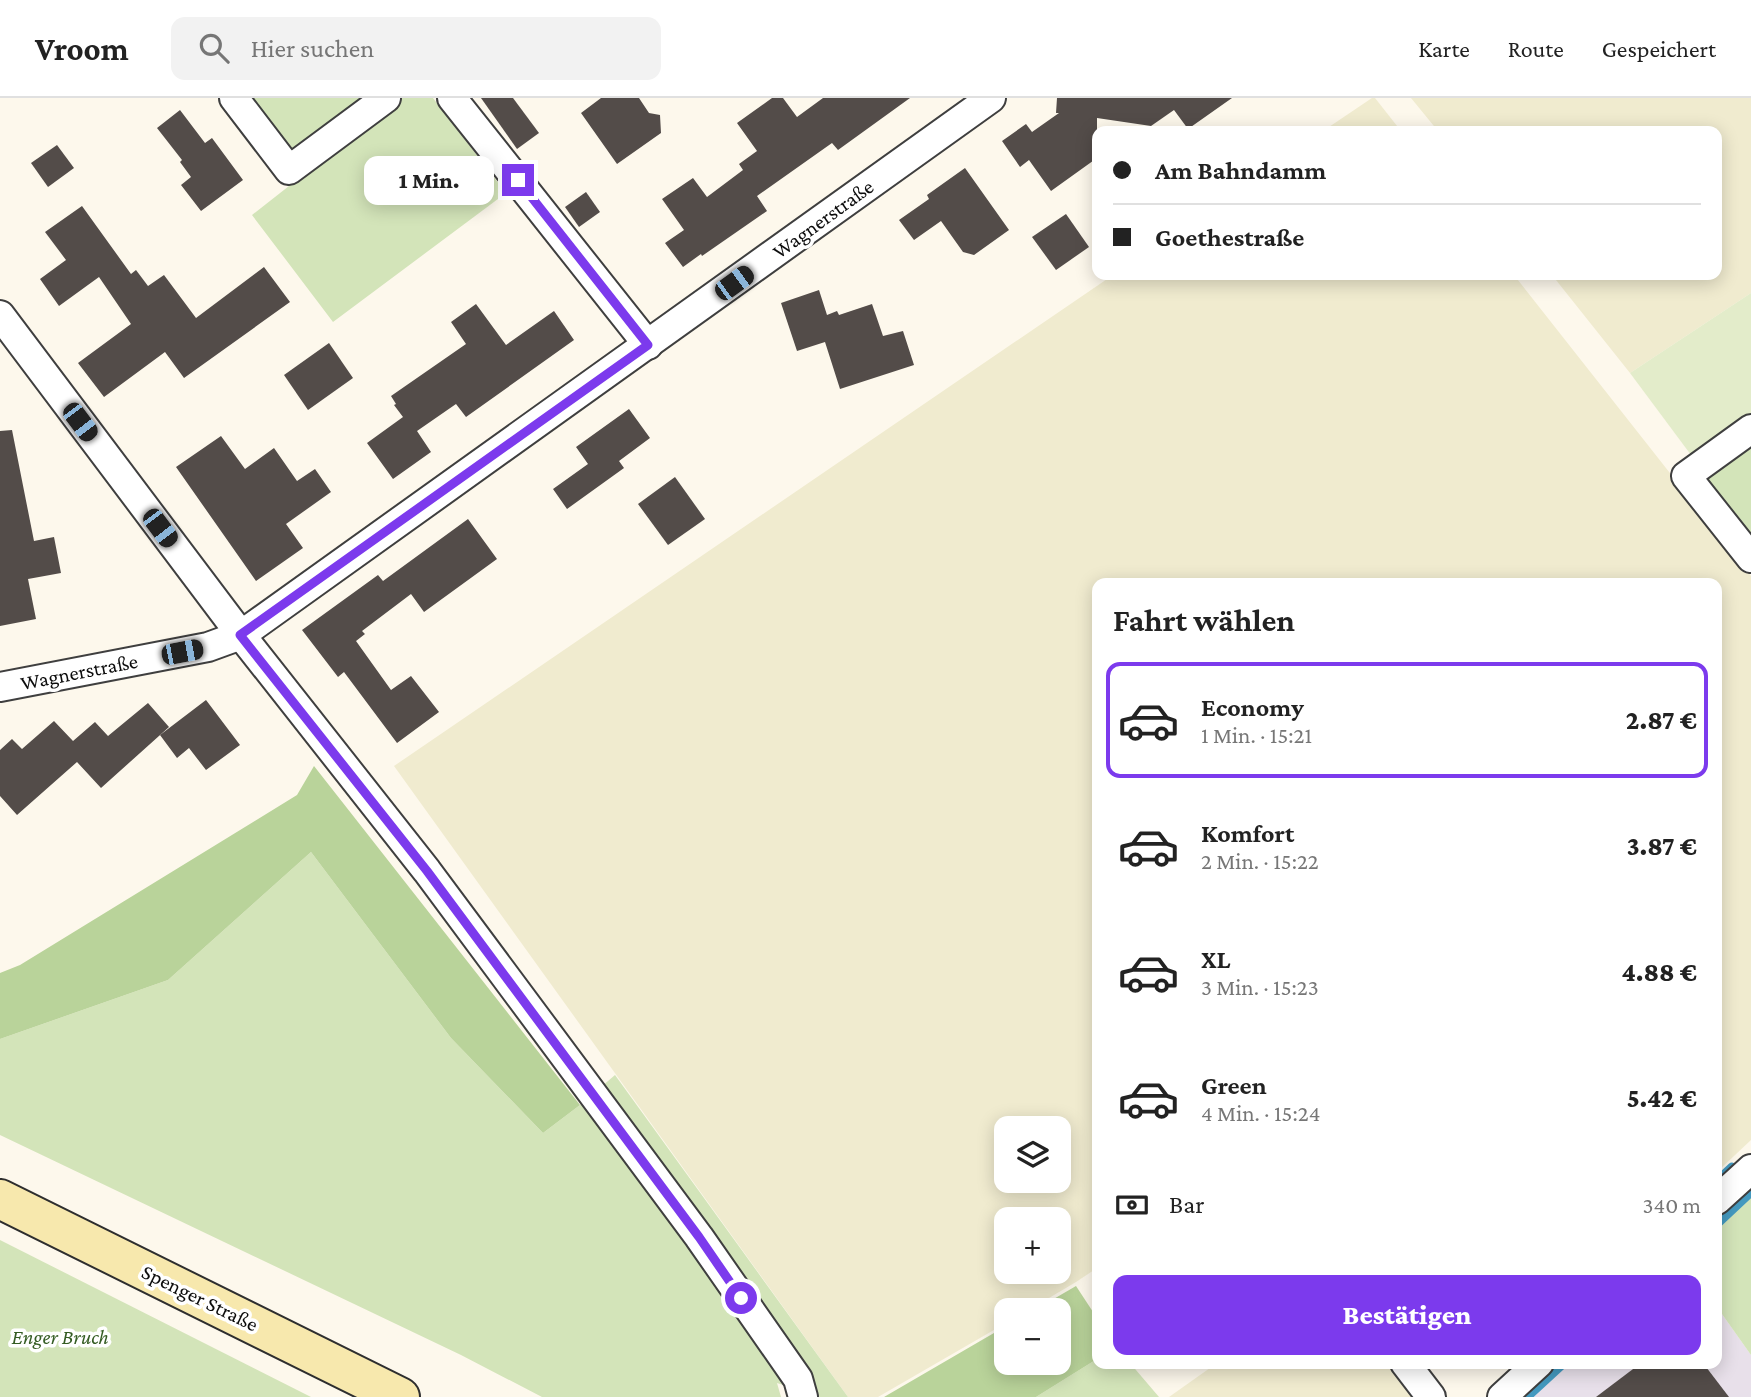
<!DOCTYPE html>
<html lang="de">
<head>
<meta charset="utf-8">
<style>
	:root { --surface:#fff; --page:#f2f2f2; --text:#222; --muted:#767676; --line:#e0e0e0; --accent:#7c3aed }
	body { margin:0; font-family:"Crimson Pro",serif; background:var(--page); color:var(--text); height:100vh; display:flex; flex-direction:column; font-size:26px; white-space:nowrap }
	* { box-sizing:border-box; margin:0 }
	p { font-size:23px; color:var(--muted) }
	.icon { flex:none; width:38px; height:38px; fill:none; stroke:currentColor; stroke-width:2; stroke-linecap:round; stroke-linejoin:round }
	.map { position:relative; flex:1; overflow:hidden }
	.details { position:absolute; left:1092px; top:480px; width:630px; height:791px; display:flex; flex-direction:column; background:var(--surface); border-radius:14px; box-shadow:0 4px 18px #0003 }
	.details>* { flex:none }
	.top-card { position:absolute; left:1092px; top:28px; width:630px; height:154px; border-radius:14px; box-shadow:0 4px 18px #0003; display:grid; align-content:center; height:154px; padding:0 21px; background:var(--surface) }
	.controls { position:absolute; left:994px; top:1018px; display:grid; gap:14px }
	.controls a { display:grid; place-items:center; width:77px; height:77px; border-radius:14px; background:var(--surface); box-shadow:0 4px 18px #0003; font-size:35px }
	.end { position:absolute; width:32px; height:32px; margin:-16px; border:9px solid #7c3aed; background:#fff; box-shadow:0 0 0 4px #fff }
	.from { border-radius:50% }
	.bubble { position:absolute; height:49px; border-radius:14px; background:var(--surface); box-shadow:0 4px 18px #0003; font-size:23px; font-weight:800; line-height:49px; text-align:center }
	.car { position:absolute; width:21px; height:42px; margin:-21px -10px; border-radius:9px; box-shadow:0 0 5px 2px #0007; background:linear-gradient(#222 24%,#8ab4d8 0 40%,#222 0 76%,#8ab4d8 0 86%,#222 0) }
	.top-card b { display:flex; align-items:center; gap:24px; height:66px; font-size:26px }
	.top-card b+b { border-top:2px solid var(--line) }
	.top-card i { width:18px; height:18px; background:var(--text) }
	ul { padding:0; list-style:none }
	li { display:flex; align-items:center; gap:21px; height:116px; margin:0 14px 10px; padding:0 7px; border:4px solid transparent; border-radius:14px }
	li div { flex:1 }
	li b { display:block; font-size:26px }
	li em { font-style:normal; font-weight:800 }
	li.on { border-color:var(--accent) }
	li>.icon { width:63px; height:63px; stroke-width:1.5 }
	h2 { padding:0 21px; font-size:32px; line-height:84px }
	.pay { display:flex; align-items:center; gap:18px; height:77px; padding:0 21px; font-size:26px }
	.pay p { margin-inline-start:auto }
	.button { display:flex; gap:14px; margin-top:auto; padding:14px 21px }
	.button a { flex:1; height:80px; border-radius:14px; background:var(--accent); color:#fff; font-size:28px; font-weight:800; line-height:80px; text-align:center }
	header { display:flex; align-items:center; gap:42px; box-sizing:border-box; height:98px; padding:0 35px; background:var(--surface); border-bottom:2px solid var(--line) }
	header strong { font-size:33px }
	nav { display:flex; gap:38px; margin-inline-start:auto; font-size:24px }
	.search { width:490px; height:63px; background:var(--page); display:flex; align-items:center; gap:18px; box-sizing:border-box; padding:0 24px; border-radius:14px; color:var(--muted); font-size:26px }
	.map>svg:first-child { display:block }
</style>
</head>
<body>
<header>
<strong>Vroom</strong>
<div class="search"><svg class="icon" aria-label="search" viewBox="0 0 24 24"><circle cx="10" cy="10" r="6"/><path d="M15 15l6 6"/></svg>Hier suchen</div>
<nav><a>Karte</a><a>Route</a><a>Gespeichert</a></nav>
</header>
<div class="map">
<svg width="1751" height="1299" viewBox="0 0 1751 1299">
	<rect width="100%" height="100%" fill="#fdf8ec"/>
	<path fill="#e8e0ea" d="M1717 1209 1751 1257V1299H1529L1564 1265H1717Z"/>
	<g fill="#f0ebcf" fill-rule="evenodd">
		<path d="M1372 0H1375L1401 33H1323Z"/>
		<path d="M1411 0H1751V195L1630 275 1552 177H1717V33H1438Z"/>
		<path d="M1113 177H1514L1751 478V1042L1717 1074V485H1097V1170L1076 1184 1027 1213H1006V1225L878 1299H848L394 668ZM1006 1031H1059V1083H1006ZM1006 1122H1059V1174H1006Z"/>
		<path d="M1217 1265H1387L1414 1299H1169Z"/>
	</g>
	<g fill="#d3e4b9">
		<path d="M244 0H433L506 95 333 224 252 117 303 77Z"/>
		<path d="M1751 340V444L1714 400 1708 383 1717 363Z"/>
		<path d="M311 754 451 940 543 1035 580 1007 615 977 848 1299H820L777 1285 781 1299H542L461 1257 0 1037V941L168 882Z"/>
		<path d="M1751 1098V1257L1717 1209V1130Z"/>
		<path d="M0 1142 311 1299H0Z"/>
		<path d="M1097 1261V1265H1130L1159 1299H1036Z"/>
	</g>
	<g fill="#b9d39a">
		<path d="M314 668 580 1007 543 1035 451 940 311 754 168 882 0 941V875L20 867 297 697Z"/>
		<path d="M1076 1188 1097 1220V1261L1036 1299H884L1006 1228V1265H1059V1213H1033Z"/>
	</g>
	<path fill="#e3ecca" d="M1751 195V322L1694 361 1630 275Z"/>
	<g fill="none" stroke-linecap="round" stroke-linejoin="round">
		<g stroke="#4499bf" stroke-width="9">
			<path d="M1717 1083 1732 1069"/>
			<path d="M1717 1126 1751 1094"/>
			<path d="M1527 1299 1564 1265"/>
		</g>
	</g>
	<g fill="#534c49">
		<path d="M481 0H513L539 35 517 51Z"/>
		<path d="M601 0H639L649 15 660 17 661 35 617 66 581 15Z"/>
		<path d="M772 0H783L797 19 823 0H910L838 52 832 45 757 98 767 113 702 158 701 156 683 169 665 145 684 132 662 101 693 80 707 99 743 72 739 66 757 53 737 25Z"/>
		<path d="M1057 0H1232L1188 31 1174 12 1151 28 1097 20V60L1051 93 1029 62 1020 69 1002 43 1026 26 1032 34 1059 15H1056Z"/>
		<path d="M180 12 205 45 212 40 243 82 201 113 181 87 191 79 180 64 182 62 157 30Z"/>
		<path d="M57 47 74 70 48 89 31 65Z"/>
		<path d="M965 70 1009 132 974 157 963 154 941 123 914 142 899 122 929 101 927 97Z"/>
		<path d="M586 94 600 114 579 129 565 109Z"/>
		<path d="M82 108 131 176 136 172 148 188 164 177 196 220 264 169 290 204 184 280 165 254 104 299 78 265 131 226 99 179 59 208 40 181 66 162 45 134Z"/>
		<path d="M1066 116 1089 149 1056 172 1032 139Z"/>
		<path d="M819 192 827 217 837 213 839 217 872 206 883 238 903 233 914 267 840 291 825 244 797 253 781 205Z"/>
		<path d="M476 206 506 247 554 213 574 242 466 319 456 306 417 333 431 354 393 381 367 345 403 319 394 307 396 306 391 298 466 246 451 224Z"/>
		<path d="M329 245 353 280 308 312 284 277Z"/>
		<path d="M629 311 650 340 619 363 624 370 567 411 553 391 588 366 576 349Z"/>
		<path d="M12 332 34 443 54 439 61 475 28 481 36 521 0 528V333Z"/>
		<path d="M221 338 245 371 274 350 297 383 315 371 331 394 286 426 303 450 256 483 176 369Z"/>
		<path d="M675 379 705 421 668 447 638 406Z"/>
		<path d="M468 421 497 461 424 514 411 496 362 533 365 536 356 543 391 592 411 578 439 614 397 645 344 574 338 579 302 532 378 477 383 483Z"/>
		<path d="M206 602 240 647 206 672 189 650 177 660 160 637Z"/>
		<path d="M148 605 169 629 101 690 77 664 17 717 0 698V652L12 641 22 651 54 623 73 643 95 624 108 638Z"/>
		<path d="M1641 1265H1703L1729 1299H1596Z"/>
	</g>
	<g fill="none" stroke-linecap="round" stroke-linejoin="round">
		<g stroke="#3f3f3f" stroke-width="32">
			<g id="street">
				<path d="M234 0 289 72 386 0"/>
				<path d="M452 0 648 247"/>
				<path d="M0 217 241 537 427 773 699 1139 798 1281 803 1299"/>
				<path d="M1751 331 1686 378 1751 460"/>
				<path d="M0 589 208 549 241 537 991 0"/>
				<path d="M1717 1102 1751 1071"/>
				<path d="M1405 1265 1431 1299"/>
				<path d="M1502 1299 1539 1265"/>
			</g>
		</g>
		<g stroke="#2e2e2e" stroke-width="42">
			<path id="secondary" d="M0 1101 400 1299"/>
		</g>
		<use href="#street" stroke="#fff" stroke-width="28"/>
		<use href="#secondary" stroke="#f7e8ad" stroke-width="38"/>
	</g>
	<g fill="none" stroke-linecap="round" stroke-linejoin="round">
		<path stroke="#7c3aed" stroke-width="9" d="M518 82 648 247 240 537 427 773 699 1139 741 1200"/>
	</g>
	<g text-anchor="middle" stroke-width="7" stroke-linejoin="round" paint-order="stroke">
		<g font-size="21" fill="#0c0c0c" stroke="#fff">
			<text transform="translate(823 121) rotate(-36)" y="7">Wagnerstraße</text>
			<text transform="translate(79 574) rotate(-11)" y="7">Wagnerstraße</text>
			<text transform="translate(200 1200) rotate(26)" y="7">Spenger Straße</text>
		</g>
		<g font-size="21" font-style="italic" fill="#345c23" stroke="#fff">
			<text x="60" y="1246">Enger Bruch</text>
		</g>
	</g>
</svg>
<div class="controls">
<a><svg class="icon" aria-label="layers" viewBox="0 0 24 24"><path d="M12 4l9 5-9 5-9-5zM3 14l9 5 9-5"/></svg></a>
<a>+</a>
<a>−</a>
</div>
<i class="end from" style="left:741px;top:1200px"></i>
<i class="end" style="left:518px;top:82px"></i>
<div class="bubble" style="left:364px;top:58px;width:130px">1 Min.</div>
<i class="car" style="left:734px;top:185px;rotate:54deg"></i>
<i class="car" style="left:80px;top:324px;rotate:143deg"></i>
<i class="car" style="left:160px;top:430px;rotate:143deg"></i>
<i class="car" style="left:182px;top:554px;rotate:79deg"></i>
<div class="top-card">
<b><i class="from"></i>Am Bahndamm</b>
<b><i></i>Goethestraße</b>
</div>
<section class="details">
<h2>Fahrt wählen</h2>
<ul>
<li class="on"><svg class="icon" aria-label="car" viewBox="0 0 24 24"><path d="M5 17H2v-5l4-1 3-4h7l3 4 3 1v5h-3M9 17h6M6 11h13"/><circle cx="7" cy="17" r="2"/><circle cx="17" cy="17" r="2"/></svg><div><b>Economy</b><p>1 Min. · 15:21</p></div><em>2.87 €</em></li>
<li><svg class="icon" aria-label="car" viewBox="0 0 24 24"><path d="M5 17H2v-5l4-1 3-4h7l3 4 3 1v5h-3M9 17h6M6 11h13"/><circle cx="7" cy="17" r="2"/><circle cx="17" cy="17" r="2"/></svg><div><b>Komfort</b><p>2 Min. · 15:22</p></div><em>3.87 €</em></li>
<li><svg class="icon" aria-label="car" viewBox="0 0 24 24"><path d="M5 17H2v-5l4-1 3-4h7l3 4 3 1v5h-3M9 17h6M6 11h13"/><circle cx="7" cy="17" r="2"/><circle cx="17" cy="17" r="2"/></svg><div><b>XL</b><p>3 Min. · 15:23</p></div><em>4.88 €</em></li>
<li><svg class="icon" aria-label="car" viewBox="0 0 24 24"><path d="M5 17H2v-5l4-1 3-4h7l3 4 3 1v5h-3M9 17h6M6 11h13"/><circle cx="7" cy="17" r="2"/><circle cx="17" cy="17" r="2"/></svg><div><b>Green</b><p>4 Min. · 15:24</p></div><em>5.42 €</em></li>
</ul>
<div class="pay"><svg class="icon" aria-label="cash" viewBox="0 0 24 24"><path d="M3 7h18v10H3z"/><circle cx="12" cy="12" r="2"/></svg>Bar<p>340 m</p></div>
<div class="button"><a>Bestätigen</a></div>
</section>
</div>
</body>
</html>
